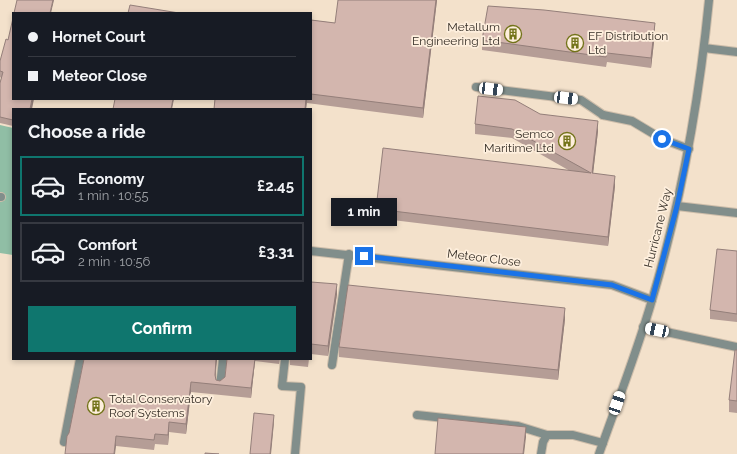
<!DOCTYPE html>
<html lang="en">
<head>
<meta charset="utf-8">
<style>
	:root { --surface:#171b24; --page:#242831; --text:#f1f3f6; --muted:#9ea1a6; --line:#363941; --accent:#0f766e }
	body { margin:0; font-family:Raleway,sans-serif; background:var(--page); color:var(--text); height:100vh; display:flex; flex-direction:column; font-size:15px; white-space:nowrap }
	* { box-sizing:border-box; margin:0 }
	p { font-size:13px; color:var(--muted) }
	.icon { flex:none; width:22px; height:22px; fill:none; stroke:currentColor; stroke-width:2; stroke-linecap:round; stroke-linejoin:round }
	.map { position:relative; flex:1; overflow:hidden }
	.panel { position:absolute; left:12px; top:108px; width:300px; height:252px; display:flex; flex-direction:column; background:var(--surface); border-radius:0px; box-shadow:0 2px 6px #0003 }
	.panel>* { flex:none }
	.guide { position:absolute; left:12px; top:12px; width:300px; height:88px; border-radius:0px; box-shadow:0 2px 6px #0003; display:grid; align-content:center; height:88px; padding:0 16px; background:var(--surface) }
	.end { position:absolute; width:18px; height:18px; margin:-9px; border:5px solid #1a73e8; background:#fff; box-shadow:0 0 0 2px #fff }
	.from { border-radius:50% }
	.bubble { position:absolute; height:28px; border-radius:0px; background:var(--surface); box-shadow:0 2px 6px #0003; font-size:13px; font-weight:700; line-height:28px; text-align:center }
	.car { position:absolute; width:12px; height:24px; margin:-12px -6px; border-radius:5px; box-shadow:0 0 3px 1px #0007; background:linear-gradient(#fff 24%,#345 0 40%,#fff 0 76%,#345 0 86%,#fff 0) }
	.guide b { display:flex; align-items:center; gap:14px; height:38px; font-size:15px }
	.guide b+b { border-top:1px solid var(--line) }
	.guide i { width:10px; height:10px; background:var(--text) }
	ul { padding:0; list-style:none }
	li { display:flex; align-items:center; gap:12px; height:60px; margin:0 8px 6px; padding:0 8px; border:2px solid var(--line); border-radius:0px }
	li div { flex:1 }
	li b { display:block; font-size:15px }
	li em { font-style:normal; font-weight:700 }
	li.current { border-color:var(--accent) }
	li>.icon { width:36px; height:36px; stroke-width:1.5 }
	h2 { padding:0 16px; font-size:18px; line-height:48px }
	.action { display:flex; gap:8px; margin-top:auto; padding:8px 16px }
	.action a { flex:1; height:46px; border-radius:0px; background:var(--accent); color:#fff; font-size:16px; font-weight:700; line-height:46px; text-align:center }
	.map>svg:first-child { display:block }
</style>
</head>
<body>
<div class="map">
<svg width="737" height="454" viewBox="0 0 737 454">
	<rect width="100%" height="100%" fill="#f3e1cb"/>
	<path fill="#90bea5" d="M0 125 13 128V255L0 253Z"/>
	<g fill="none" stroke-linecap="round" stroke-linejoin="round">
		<g stroke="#cdbdaa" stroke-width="10">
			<g id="service">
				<path d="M704 48 737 52"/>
				<path d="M476 87 581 100 603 115"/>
				<path d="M643 327 737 347"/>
				<path d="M285 359 282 386 301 387 295 454"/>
				<path d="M332 365 349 254"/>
				<path d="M220 386 223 359"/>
				<path d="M417 415 518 426 547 435"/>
				<path d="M64 442 80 359"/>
				<path d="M541 454 543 442 547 435H573L603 443"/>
			</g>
		</g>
		<g stroke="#cdbdaa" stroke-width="10">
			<g id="minor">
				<path d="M603 115 632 121 662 139 689 149"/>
				<path d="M0 197H1"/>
				<path d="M677 206 737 213"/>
				<path d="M311 251 612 285 652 300"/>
				<path d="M599 454C617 403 637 352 652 300 681 202 699 102 709 0"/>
			</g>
		</g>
		<use href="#service" stroke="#818e8b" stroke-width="8"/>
		<use href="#minor" stroke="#818e8b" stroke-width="8"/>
	</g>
	<g fill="#b59d96">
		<path d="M437 0 423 118 307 103 306 109H214L215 99H311V20L335 23Z"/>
		<path d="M655 33 651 68 607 62 606 67 482 50V40Z"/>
		<path d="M0 61 13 109V126L0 123V83L1 78 0 77Z"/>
		<path d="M540 114 598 131 593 173 615 186 608 246 376 218V209L570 171 512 138 475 134V124Z"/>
		<path d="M737 251V322L710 319V310Z"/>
		<path d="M311 282 337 294 328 356 311 354Z"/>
		<path d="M565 319 558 380 339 357V347Z"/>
		<path d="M737 350V413L729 412V400Z"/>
		<path d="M84 359 215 378 216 380 220 381 225 377 227 359H280L279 364 255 361 251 398 191 392 186 434 169 432 168 445 155 444 154 450 116 446 69 433Z"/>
		<path d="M290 359H309L308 367 290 365Z"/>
	</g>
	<g fill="#947f7a">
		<path d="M53 0H54L51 13H50Z"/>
		<path d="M436 0H437L423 118V108Z"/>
		<path d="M655 23V33L651 68V58Z"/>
		<path d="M32 99H34L32 109H30Z"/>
		<path d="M173 99H174L172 109H171Z"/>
		<path d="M306 99H307L306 109H305Z"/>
		<path d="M598 121V131L592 183V173Z"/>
		<path d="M615 176V186L608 246V237Z"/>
		<path d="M337 284V294L328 356V346Z"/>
		<path d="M565 308V319L558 380V370Z"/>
		<path d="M216 359H217L215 385V375Z"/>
		<path d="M255 359V361L251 398V388Z"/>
		<path d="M191 382V392L186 434V424Z"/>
		<path d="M274 415V422L271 454H270Z"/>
		<path d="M169 422V432L168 445V435Z"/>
		<path d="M526 427V437L524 454H523Z"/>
		<path d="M116 436V446L115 454H114Z"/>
	</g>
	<g fill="#d3b6ae" stroke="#947f7a">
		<path d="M17 0H53L50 13H14Z"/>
		<path d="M338 0H436L423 108 311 94V20L335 23Z"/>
		<path d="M130 5 179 13H128Z"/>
		<path d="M488 6 544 10 655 23 651 58 607 53 606 57 482 40Z"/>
		<path d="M13 18V99H32L30 109H13V120L0 117V83L3 72 0 71V61L6 39 8 40Z"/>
		<path d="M478 96 515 100 540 114 598 121 592 173 615 176 608 237 376 209 383 148 591 173 512 129 475 124Z"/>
		<path d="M115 99H173L171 109H113Z"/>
		<path d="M215 99H306L305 109H214Z"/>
		<path d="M717 249 737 251V314L710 310Z"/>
		<path d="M311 282 337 284 328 346 311 344Z"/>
		<path d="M348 285 565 308 558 370 339 347Z"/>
		<path d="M735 350H737V401L729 400Z"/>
		<path d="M84 359H216L215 375 216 380 220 381 225 377 227 359H255L251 388 191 382 186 424 169 422 168 435 155 434 154 440 116 436 114 454H65L67 436 69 433Z"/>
		<path d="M254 413 274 415 270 454H250Z"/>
		<path d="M438 418 526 427 523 454H435Z"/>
		<path d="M205 453 219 454H205Z"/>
	</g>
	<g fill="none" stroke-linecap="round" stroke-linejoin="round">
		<path stroke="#1a73e8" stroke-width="5" d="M364 256 612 285 652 300 677 206 689 149 662 139"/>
	</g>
	<defs>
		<g id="building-ring" transform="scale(0.9)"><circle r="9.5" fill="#feefdd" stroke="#73741a" stroke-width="1.5"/><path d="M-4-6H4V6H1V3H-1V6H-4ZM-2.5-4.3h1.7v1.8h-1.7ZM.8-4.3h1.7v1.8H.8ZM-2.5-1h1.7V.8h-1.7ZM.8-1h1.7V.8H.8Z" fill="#73741a"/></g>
	</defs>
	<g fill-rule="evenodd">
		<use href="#building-ring" x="513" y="34"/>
		<use href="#building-ring" x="575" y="43"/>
		<use href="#building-ring" x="567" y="141"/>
		<use href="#building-ring" x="96" y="406"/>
	</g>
	<g text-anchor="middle" stroke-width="3.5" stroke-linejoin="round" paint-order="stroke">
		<g font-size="12" fill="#362f27" stroke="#feefdd" text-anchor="end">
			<text x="500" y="31">Metallum<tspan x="500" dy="14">Engineering Ltd</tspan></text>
			<text x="588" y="40" text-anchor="start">EF Distribution<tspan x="588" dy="14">Ltd</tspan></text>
			<text x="554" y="138">Semco<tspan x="554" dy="14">Maritime Ltd</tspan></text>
			<text x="109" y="403" text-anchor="start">Total Conservatory<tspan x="109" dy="14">Roof Systems</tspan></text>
		</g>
		<g font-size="12" fill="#362f27" stroke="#feefdd">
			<text transform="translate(658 228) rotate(-76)" y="4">Hurricane Way</text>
			<text transform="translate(484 258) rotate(7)" y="4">Meteor Close</text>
		</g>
	</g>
</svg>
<i class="end from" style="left:662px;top:139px"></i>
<i class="end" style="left:364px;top:256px"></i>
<div class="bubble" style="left:331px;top:198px;width:66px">1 min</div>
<i class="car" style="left:491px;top:89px;rotate:97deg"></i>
<i class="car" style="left:566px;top:98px;rotate:97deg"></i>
<i class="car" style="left:657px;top:330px;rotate:282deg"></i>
<i class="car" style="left:617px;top:403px;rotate:19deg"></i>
<div class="guide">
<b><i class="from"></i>Hornet Court</b>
<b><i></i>Meteor Close</b>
</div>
<section class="panel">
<h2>Choose a ride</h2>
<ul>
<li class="current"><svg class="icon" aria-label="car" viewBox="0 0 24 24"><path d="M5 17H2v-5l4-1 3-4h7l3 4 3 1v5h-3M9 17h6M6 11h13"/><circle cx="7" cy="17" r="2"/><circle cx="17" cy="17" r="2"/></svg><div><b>Economy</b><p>1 min · 10:55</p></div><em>£2.45</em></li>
<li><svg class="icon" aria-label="car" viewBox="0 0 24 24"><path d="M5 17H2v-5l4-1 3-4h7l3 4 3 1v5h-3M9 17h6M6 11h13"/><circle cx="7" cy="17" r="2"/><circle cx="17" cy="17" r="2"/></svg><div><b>Comfort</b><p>2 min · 10:56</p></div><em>£3.31</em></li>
</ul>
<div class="action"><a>Confirm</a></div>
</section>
</div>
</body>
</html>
